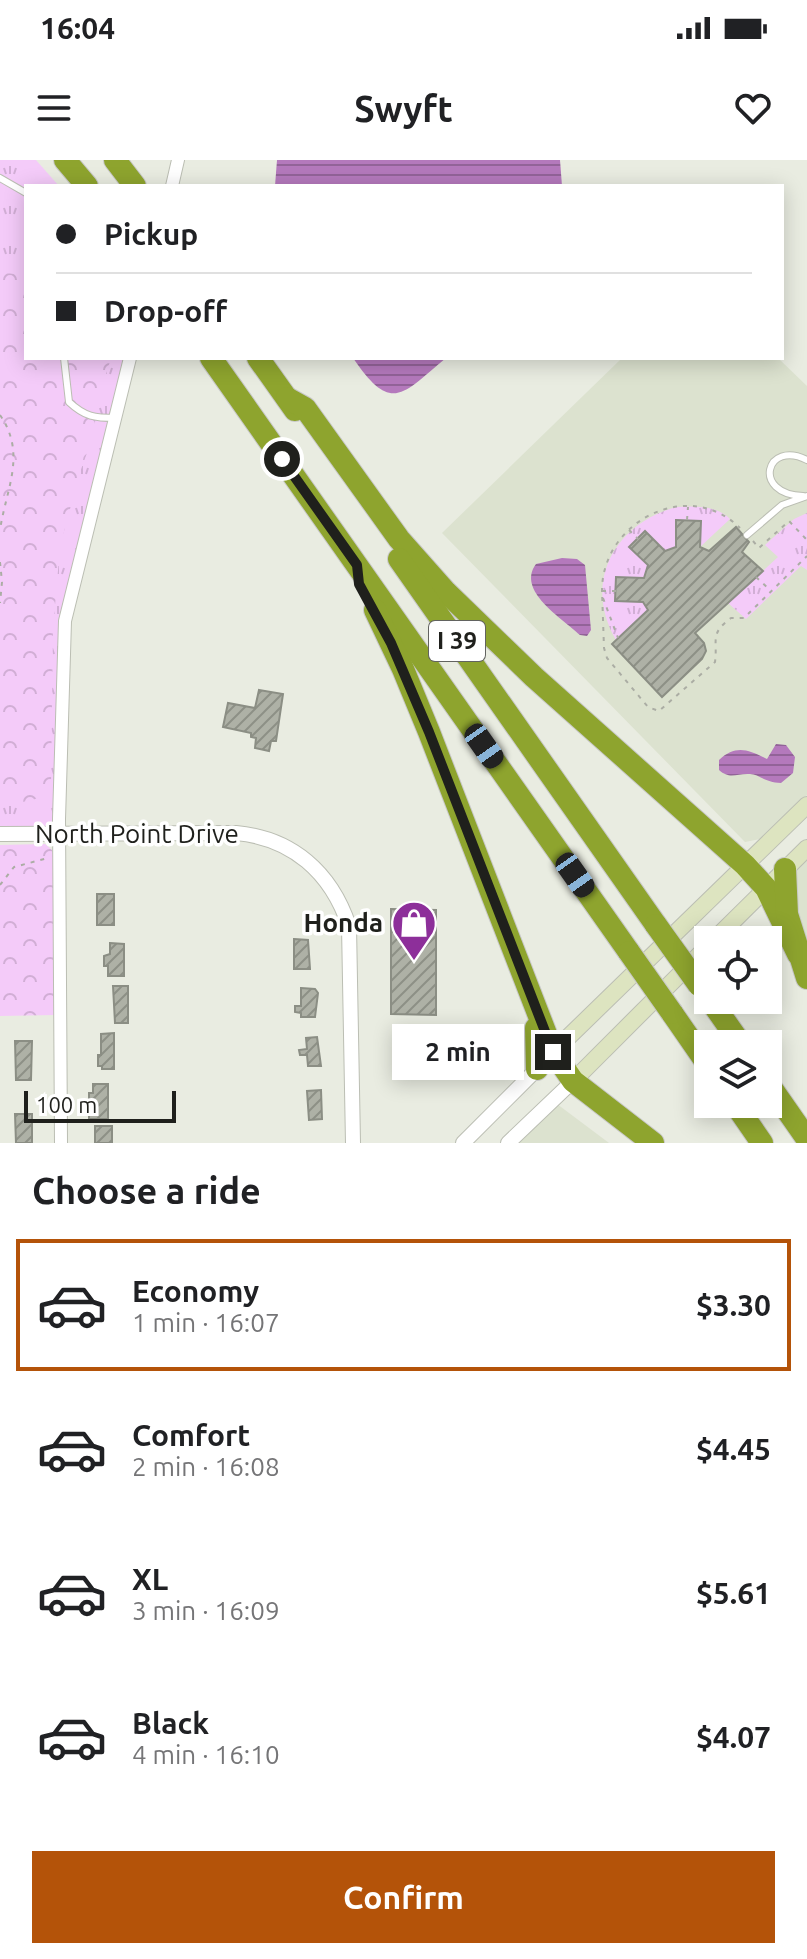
<!DOCTYPE html>
<html lang="en">
<head>
<meta charset="utf-8">
<style>
	:root { --surface:#fff; --page:#f2f2f2; --text:#202124; --muted:#757577; --line:#e0e0e0; --accent:#b45309 }
	body { margin:0; font-family:Ubuntu,sans-serif; background:var(--page); color:var(--text); height:100vh; display:flex; flex-direction:column; font-size:30px; white-space:nowrap }
	* { box-sizing:border-box; margin:0 }
	p { font-size:26px; color:var(--muted) }
	.icon { flex:none; width:44px; height:44px; fill:none; stroke:currentColor; stroke-width:2; stroke-linecap:round; stroke-linejoin:round }
	.map { position:relative; height:983px; overflow:hidden }
	.details { display:flex; flex-direction:column; background:var(--surface); flex:1 }
	.details>* { flex:none }
	.hud { position:absolute; left:24px; top:24px; width:760px; height:176px; border-radius:0px; box-shadow:0 4px 20px #0003; display:grid; align-content:center; height:176px; padding:0 32px; background:var(--surface) }
	.controls { position:absolute; left:694px; top:766px; display:grid; gap:16px }
	.controls a { display:grid; place-items:center; width:88px; height:88px; border-radius:0px; background:var(--surface); box-shadow:0 4px 20px #0003; font-size:40px }
	.scale { position:absolute; left:24px; bottom:20px; width:152px; box-sizing:border-box; padding-left:8px; border:4px solid #1f201c; border-top:0; font-size:22px; line-height:28px; white-space:nowrap; color:#1f201c; -webkit-text-stroke:6px #fff; paint-order:stroke }
	.end { position:absolute; width:36px; height:36px; margin:-18px; border:10px solid #1f201c; background:#fff; box-shadow:0 0 0 4px #fff }
	.from { border-radius:50% }
	.bubble { position:absolute; height:56px; border-radius:0px; background:var(--surface); box-shadow:0 4px 20px #0003; font-size:26px; font-weight:700; line-height:56px; text-align:center }
	.car { position:absolute; width:24px; height:48px; margin:-24px -12px; border-radius:10px; box-shadow:0 0 6px 2px #0007; background:linear-gradient(#222 24%,#8ab4d8 0 40%,#222 0 76%,#8ab4d8 0 86%,#222 0) }
	.hud b { display:flex; align-items:center; gap:28px; height:76px; font-size:30px }
	.hud b+b { border-top:2px solid var(--line) }
	.hud i { width:20px; height:20px; background:var(--text) }
	ul { padding:0; list-style:none }
	li { display:flex; align-items:center; gap:24px; height:132px; margin:0 16px 12px; padding:0 16px; border:4px solid transparent; border-radius:0px }
	li div { flex:1 }
	li b { display:block; font-size:30px }
	li em { font-style:normal; font-weight:700 }
	li.on { border-color:var(--accent) }
	li>.icon { width:72px; height:72px; stroke-width:1.5 }
	h2 { padding:0 32px; font-size:36px; line-height:96px }
	.action { display:flex; gap:16px; margin-top:auto; padding:16px 32px }
	.action a { flex:1; height:92px; border-radius:0px; background:var(--accent); color:#fff; font-size:32px; font-weight:700; line-height:92px; text-align:center }
	.status { display:flex; justify-content:space-between; align-items:center; height:56px; padding:0 40px; background:var(--surface); direction:ltr }
	.status svg { height:22px; fill:currentColor }
	header { display:flex; justify-content:space-between; align-items:center; height:104px; padding:0 32px; background:var(--surface); font-size:36px; font-weight:700 }
	.map>svg:first-child { display:block }
</style>
</head>
<body>
<div class="status"><b>16:04</b><svg viewBox="0 0 49 12"><path d="M0 12V9h3v3zM5 12V6h3v6zM10 12V3h3v9zM15 12V0h3v12zM26 1h20v11H26zM47 4h2v5h-2z"/></svg></div>
<header><svg class="icon" aria-label="menu" viewBox="0 0 24 24"><path d="M4 6h16M4 12h16M4 18h16"/></svg>Swyft<svg class="icon" aria-label="heart" viewBox="0 0 24 24"><path d="M12 20l-8-8c-3-5 5-10 8-4 3-6 11-1 8 4z"/></svg></header>
<div class="map">
<svg width="807" height="983" viewBox="0 0 807 983">
	<defs>
		<pattern id="grass-tufts" width="24" height="20" patternUnits="userSpaceOnUse" patternTransform="scale(2)"><rect width="24" height="20" fill="#f4cbf9"/><path d="M3 7l-1-3M5 7V3M7 7l1-3M15 17l-1-3M17 17v-4M19 17l1-3" fill="none" stroke="#d1aed5"/></pattern>
		<pattern id="forest-crowns" width="20" height="18" patternUnits="userSpaceOnUse" patternTransform="scale(2)"><rect width="20" height="18" fill="#f4cbf9"/><path d="M2 6a3 3 0 1 1 6 0M12 15a3 3 0 1 1 6 0" fill="none" stroke="#d1aed5"/></pattern>
		<pattern id="water-rules" width="6" height="5" patternUnits="userSpaceOnUse" patternTransform="scale(2)"><rect width="6" height="5" fill="#b479bc"/><path d="M0 2.5h6" fill="none" stroke="#926398"/></pattern>
		<pattern id="building-hatch" width="6" height="6" patternUnits="userSpaceOnUse" patternTransform="scale(2)"><rect width="6" height="6" fill="#aeb1a6"/><path d="M-1 1l2-2M0 6l6-6M5 7l2-2" fill="none" stroke="#8d9086"/></pattern>
	</defs>
	<rect width="100%" height="100%" fill="#e9ece1"/>
	<g fill="#dce2cf">
		<path d="M622 198H778L807 226V635L760 679 745 682 442 373Z"/>
		<path d="M807 688V818L766 728Z"/>
		<path d="M553 941 609 983H508Z"/>
	</g>
	<g fill="url(#grass-tufts)">
		<path d="M0 0H36L59 26H26V198H123L65 461 60 673 0 674Z"/>
		<path d="M676 347C694 346 716 345 730 359L700 387 701 361 677 360 676 387 665 391 645 372 629 387 648 405 644 418 616 417 615 440 643 442 648 450 616 480C582 421 615 364 676 347Z"/>
		<path d="M807 353V410L801 406 746 459 728 443 778 397 765 385 794 359Z"/>
	</g>
	<g fill="url(#forest-crowns)">
		<path d="M5 113 26 115V198H111L100 234 92 279 79 315 60 387 53 469 51 626C39 646 19 639 0 647V114Z"/>
		<path d="M45 684 52 690 55 705 56 855 0 856V685Z"/>
	</g>
	<g fill="url(#water-rules)">
		<path d="M277 0H560L562 26H275Z"/>
		<path d="M353 198H446C402 234 392 255 353 198Z"/>
		<path d="M562 398 577 399 585 405 591 470 587 476 580 475C562 458 516 431 536 404Z"/>
		<path d="M776 584 786 585 795 597 793 613 781 623C765 623 759 614 750 614 737 613 730 620 719 610V600C736 584 749 590 767 599Z"/>
	</g>
	<g fill="url(#building-hatch)" stroke="#8b8e84" stroke-width="2">
		<path d="M676 360 701 361 700 387 709 391 736 367 749 382 742 392 763 411 695 473 704 483 706 491 702 499 662 537 612 484 648 450 643 442 615 441 616 417 644 418 648 405 629 387 645 371 665 391 676 387Z"/>
		<path d="M259 530 283 534 276 581H271L269 591 255 588 256 578 251 577V573L223 567 228 543 255 548Z"/>
		<rect x="97" y="734" width="17" height="31"/>
		<path d="M391 749 436 750V855L391 854Z"/>
		<path d="M294 779 308 780 310 809H294Z"/>
		<path d="M110 783 124 784V816H108V806H104V796L110 794Z"/>
		<path d="M113 826H128V863H115Z"/>
		<path d="M301 828 315 829 318 833 315 857H301V853L295 852V846H301Z"/>
		<path d="M114 873V909H102V906H98V895H101V874Z"/>
		<path d="M317 877 321 906H308L307 895H300L299 890 307 889 306 878Z"/>
		<path d="M15 881H32L31 920H16Z"/>
		<path d="M93 924H108V959H89V933H93Z"/>
		<path d="M321 930 322 959 309 960 307 931Z"/>
		<path d="M15 954H32V983H16Z"/>
		<rect x="95" y="966" width="17" height="17"/>
	</g>
	<g fill="none" stroke-linecap="round" stroke-linejoin="round">
		<g stroke="#bbbeb3" stroke-width="8">
			<g id="service">
				<path d="M0 18 26 33"/>
				<path d="M64 198 69 242C85 257 95 258 116 258"/>
				<path d="M803 336C751 334 766 279 807 300"/>
				<path d="M747 375 782 345 807 336"/>
			</g>
		</g>
		<g stroke="#bbbeb3" stroke-width="14">
			<g id="minor">
				<path d="M172 26 178 0"/>
				<path d="M61 983 59 659 65 461 130 198"/>
			</g>
		</g>
		<g stroke="#bbbeb3" stroke-width="16">
			<g id="tertiary">
				<path d="M0 674 236 673C292 678 331 712 349 766L353 983"/>
				<path d="M463 983 542 904"/>
				<path d="M508 983 573 921"/>
			</g>
		</g>
		<g stroke="#bbbeb3" stroke-width="18">
			<g id="secondary">
				<path d="M714 780 807 688"/>
				<path d="M553 892 807 645"/>
				<path d="M573 921 708 786"/>
			</g>
		</g>
		<g stroke="#c9c9c9" stroke-width="24">
			<g id="motorway">
				<path d="M65 0 87 26"/>
				<path d="M115 0 135 26"/>
				<path d="M211 198 629 792"/>
				<path d="M258 198 295 250"/>
				<path d="M287 238 305 248 399 379 446 432 534 517 745 705 766 728 798 794"/>
				<path d="M399 399 656 765"/>
				<path d="M375 450 403 509 429 572 553 892 573 921 653 983"/>
				<path d="M785 709 787 754 807 818"/>
				<path d="M710 840 741 884"/>
				<path d="M672 853 708 905"/>
				<path d="M536 868 537 909"/>
				<path d="M768 923 807 979"/>
				<path d="M735 944 762 983"/>
			</g>
		</g>
		<g stroke="#abada4" stroke-width="2" stroke-dasharray="4 6" stroke-linecap="butt">
			<path d="M0 255C27 294 6 329 0 370"/>
			<path d="M687 360 688 347"/>
			<path d="M629 370 638 379"/>
			<path d="M753 381 759 388 789 361 807 380"/>
			<path d="M0 402 2 422 0 443"/>
			<path d="M756 417 770 430"/>
			<path d="M616 431H602L604 488 607 498 648 547 659 551 715 502C718 480 709 474 731 458H744L807 396"/>
			<path d="M602 432C601 361 689 317 740 368"/>
			<path d="M603 438 618 478"/>
			<path d="M0 725 14 707 48 698"/>
		</g>
		<use href="#service" stroke="#fff" stroke-width="6"/>
		<use href="#minor" stroke="#fff" stroke-width="12"/>
		<use href="#tertiary" stroke="#fff" stroke-width="14"/>
		<use href="#secondary" stroke="#dde4c0" stroke-width="16"/>
		<use href="#motorway" stroke="#8ea42e" stroke-width="22"/>
		<g stroke="#c9c9c9" stroke-width="24" stroke-linecap="butt">
			<g id="motorway-bridge">
				<path d="M656 765 699 825"/>
				<path d="M629 792 672 853"/>
			</g>
		</g>
		<use href="#motorway-bridge" stroke="#8ea42e" stroke-width="22"/>
	</g>
	<g fill="none" stroke-linecap="round" stroke-linejoin="round">
		<path stroke="#1f201c" stroke-width="10" d="M282 299 357 405 359 424 391 483 429 572 553 892"/>
	</g>
	<defs>
		<g id="shop-pin" transform="scale(2.3)"><path d="M0 17L-7.5 6A9.5 9.5 0 1 1 7.5 6Z" fill="#8d2f9a" stroke="#fff"/><path d="M-5-2.5h2.3a2.7 3.5 0 0 1 5.4 0H5L5.5 6h-11ZM-1.5-2.5h3a1.5 2.3 0 0 0-3 0Z" fill="#fff"/></g>
	</defs>
	<g fill-rule="evenodd">
		<use href="#shop-pin" x="414" y="763"/>
	</g>
	<g text-anchor="middle" stroke-width="7" stroke-linejoin="round" paint-order="stroke">
		<rect fill="#fff" stroke="#626360" stroke-width="2" x="429" y="461" width="56" height="40" rx="6"/>
		<g font-size="24" font-weight="bold" fill="#1f201c">
			<text x="457" y="489">I 39</text>
		</g>
		<g font-size="26" fill="#1f201c" stroke="#fff">
			<text x="137" y="683">North Point Drive</text>
		</g>
		<g font-size="26" font-weight="bold" fill="#1f201c" stroke="#fff" text-anchor="end">
			<text x="383" y="772">Honda</text>
		</g>
	</g>
</svg>
<div class="controls">
<a><svg class="icon" aria-label="locate" viewBox="0 0 24 24"><circle cx="12" cy="12" r="6"/><path d="M12 2v4M12 18v4M2 12h4M18 12h4"/></svg></a>
<a><svg class="icon" aria-label="layers" viewBox="0 0 24 24"><path d="M12 4l9 5-9 5-9-5zM3 14l9 5 9-5"/></svg></a>
</div>
<div class="scale">100 m</div>
<i class="end from" style="left:282px;top:299px"></i>
<i class="end" style="left:553px;top:892px"></i>
<div class="bubble" style="left:392px;top:864px;width:132px">2 min</div>
<i class="car" style="left:484px;top:586px;rotate:145deg"></i>
<i class="car" style="left:575px;top:715px;rotate:145deg"></i>
<div class="hud">
<b><i class="from"></i>Pickup</b>
<b><i></i>Drop-off</b>
</div>
</div>
<section class="details">
<h2>Choose a ride</h2>
<ul>
<li class="on"><svg class="icon" aria-label="car" viewBox="0 0 24 24"><path d="M5 17H2v-5l4-1 3-4h7l3 4 3 1v5h-3M9 17h6M6 11h13"/><circle cx="7" cy="17" r="2"/><circle cx="17" cy="17" r="2"/></svg><div><b>Economy</b><p>1 min · 16:07</p></div><em>$3.30</em></li>
<li><svg class="icon" aria-label="car" viewBox="0 0 24 24"><path d="M5 17H2v-5l4-1 3-4h7l3 4 3 1v5h-3M9 17h6M6 11h13"/><circle cx="7" cy="17" r="2"/><circle cx="17" cy="17" r="2"/></svg><div><b>Comfort</b><p>2 min · 16:08</p></div><em>$4.45</em></li>
<li><svg class="icon" aria-label="car" viewBox="0 0 24 24"><path d="M5 17H2v-5l4-1 3-4h7l3 4 3 1v5h-3M9 17h6M6 11h13"/><circle cx="7" cy="17" r="2"/><circle cx="17" cy="17" r="2"/></svg><div><b>XL</b><p>3 min · 16:09</p></div><em>$5.61</em></li>
<li><svg class="icon" aria-label="car" viewBox="0 0 24 24"><path d="M5 17H2v-5l4-1 3-4h7l3 4 3 1v5h-3M9 17h6M6 11h13"/><circle cx="7" cy="17" r="2"/><circle cx="17" cy="17" r="2"/></svg><div><b>Black</b><p>4 min · 16:10</p></div><em>$4.07</em></li>
</ul>
<div class="action"><a>Confirm</a></div>
</section>
</body>
</html>
